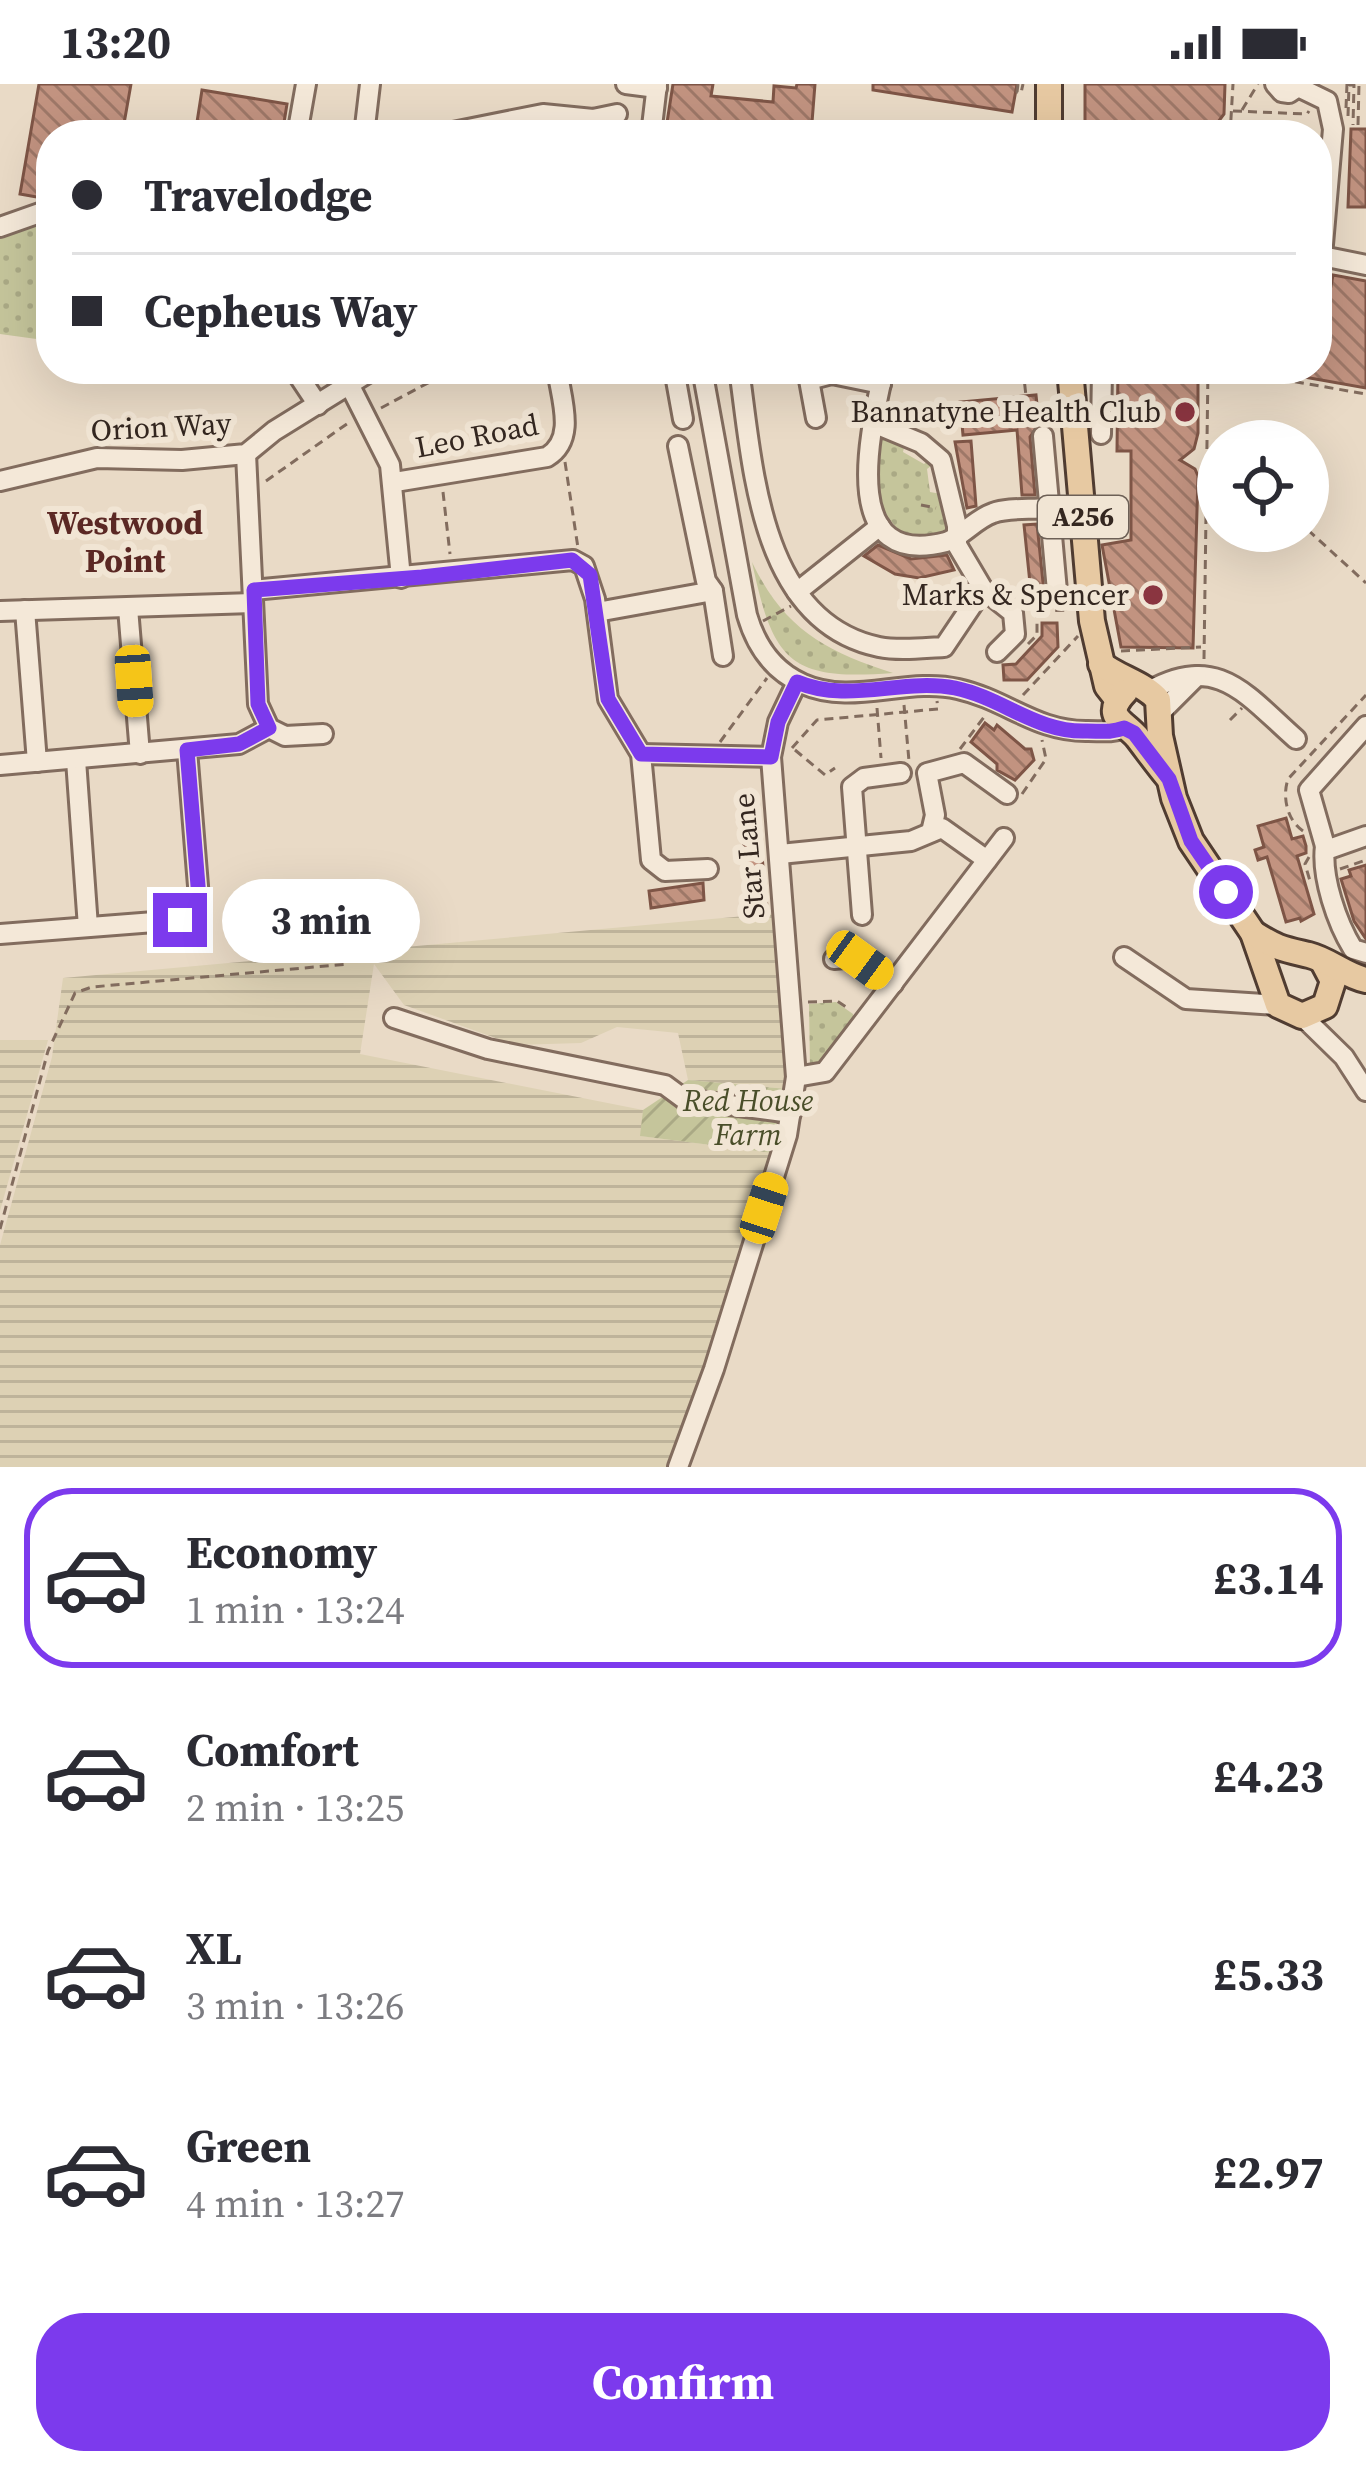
<!DOCTYPE html>
<html lang="en">
<head>
<meta charset="utf-8">
<style>
	:root { --surface:#fff; --page:#f7f7f7; --text:#2b2b33; --muted:#7c7c81; --line:#e1e1e2; --accent:#7c3aed }
	body { margin:0; font-family:"Source Serif 4",serif; background:var(--page); color:var(--text); height:100vh; display:flex; flex-direction:column; font-size:45px; white-space:nowrap }
	* { box-sizing:border-box; margin:0 }
	p { font-size:39px; color:var(--muted) }
	.icon { flex:none; width:66px; height:66px; fill:none; stroke:currentColor; stroke-width:2; stroke-linecap:round; stroke-linejoin:round }
	.map { position:relative; height:1383px; overflow:hidden }
	.details { display:flex; flex-direction:column; background:var(--surface); flex:1 }
	.details>* { flex:none }
	.hud { position:absolute; left:36px; top:36px; width:1296px; height:264px; border-radius:48px; box-shadow:0 12px 48px #0002; display:grid; align-content:center; height:264px; padding:0 36px; background:var(--surface) }
	.controls { position:absolute; left:1197px; top:336px; display:grid; gap:24px }
	.controls a { display:grid; place-items:center; width:132px; height:132px; border-radius:50%; background:var(--surface); box-shadow:0 12px 48px #0002; font-size:60px }
	.end { position:absolute; width:54px; height:54px; margin:-27px; border:15px solid #7c3aed; background:#fff; box-shadow:0 0 0 6px #fff }
	.from { border-radius:50% }
	.bubble { position:absolute; height:84px; border-radius:42px; background:var(--surface); box-shadow:0 12px 48px #0002; font-size:39px; font-weight:700; line-height:84px; text-align:center }
	.car { position:absolute; width:36px; height:72px; margin:-36px -18px; border-radius:15px; box-shadow:0 0 9px 3px #0007; background:linear-gradient(#f5c518 24%,#345 0 40%,#f5c518 0 76%,#345 0 86%,#f5c518 0) }
	.hud b { display:flex; align-items:center; gap:42px; height:114px; font-size:45px }
	.hud b+b { border-top:3px solid var(--line) }
	.hud i { width:30px; height:30px; background:var(--text) }
	ul { padding:21px 0 0; list-style:none }
	li { display:flex; align-items:center; gap:36px; height:180px; margin:0 24px 18px; padding:0 12px; border:6px solid transparent; border-radius:48px }
	li div { flex:1 }
	li b { display:block; font-size:45px }
	li em { font-style:normal; font-weight:700 }
	li.on { border-color:var(--accent) }
	li>.icon { width:108px; height:108px; stroke-width:1.5 }
	.action { display:flex; gap:24px; margin-top:auto; padding:24px 36px }
	.action a { flex:1; height:138px; border-radius:48px; background:var(--accent); color:#fff; font-size:48px; font-weight:700; line-height:138px; text-align:center }
	.status { display:flex; justify-content:space-between; align-items:center; height:84px; padding:0 60px; background:var(--surface); direction:ltr }
	.status svg { height:33px; fill:currentColor }
	.map>svg:first-child { display:block }
</style>
</head>
<body>
<div class="status"><b>13:20</b><svg viewBox="0 0 49 12"><path d="M0 12V9h3v3zM5 12V6h3v6zM10 12V3h3v9zM15 12V0h3v12zM26 1h20v11H26zM47 4h2v5h-2z"/></svg></div>
<div class="map">
<svg width="1366" height="1383" viewBox="0 0 1366 1383">
	<defs>
		<pattern id="farmland-rules" width="6" height="5" patternUnits="userSpaceOnUse" patternTransform="scale(3)"><rect width="6" height="5" fill="#ddd1b4"/><path d="M0 2.5h6" fill="none" stroke="#beb39a"/></pattern>
		<pattern id="grass-dots" width="8" height="8" patternUnits="userSpaceOnUse" patternTransform="scale(3)"><rect width="8" height="8" fill="#c5c59b"/><path d="M2 2h.1M6 6h.1" fill="none" stroke="#aaa985" stroke-width="1.8" stroke-linecap="round"/></pattern>
		<pattern id="garden-furrows" width="10" height="10" patternUnits="userSpaceOnUse" patternTransform="scale(3)"><rect width="10" height="10" fill="#c5c59b"/><path d="M-1 1l2-2M0 10L10 0M9 11l2-2" fill="none" stroke="#aaa985"/></pattern>
		<pattern id="building-back-hatch" width="6" height="6" patternUnits="userSpaceOnUse" patternTransform="scale(3)"><rect width="6" height="6" fill="#c29380"/><path d="M-1 5l2 2M0 0l6 6M5-1l2 2" fill="none" stroke="#9e7868"/></pattern>
	</defs>
	<rect width="100%" height="100%" fill="#e9dac6"/>
	<g fill="url(#farmland-rules)">
		<path d="M779 829 788 1005 688 996 678 949 617 943 581 959 515 961 404 921 374 880 360 970 643 1026 641 1052 773 1069 705 1288 669 1383H0V1161L52 973 63 894Z"/>
		<path d="M0 956H48L0 1127Z"/>
	</g>
	<g fill="url(#grass-dots)">
		<path d="M37 140 51 196V257L0 250V152Z"/>
		<path d="M877 349 905 359 903 368 924 380 931 374 935 379 927 385 930 408 941 410 950 447 906 453C870 421 876 395 877 349Z"/>
		<path d="M752 478C784 545 825 567 893 589 789 597 773 577 752 478Z"/>
		<path d="M836 918 853 930 854 941 824 981 810 985 809 920Z"/>
	</g>
	<path fill="url(#garden-furrows)" d="M688 996 788 1005 773 1069 640 1052 643 1026Z"/>
	<g fill="url(#building-back-hatch)" stroke="#7e5546" stroke-width="3">
		<path d="M39 0H131L122 51H51V85L46 112 42 114 20 110Z"/>
		<path d="M673 0H713L711 12 773 18 774 2 796 4 797 0H815L811 51H669L666 45Z"/>
		<path d="M873 0H1017L1012 28 873 6Z"/>
		<path d="M1085 0H1225L1224 30 1210 49 1085 51Z"/>
		<path d="M202 6 287 20 282 51H195Z"/>
		<path d="M1351 45H1366V123H1348Z"/>
		<path d="M1333 191 1366 197V304L1293 291 1294 285H1317V199L1331 202Z"/>
		<path d="M1118 285H1198V349L1194 365 1180 376 1195 385 1198 392 1193 564 1121 563 1102 461 1131 456V367H1117Z"/>
		<path d="M1036 311 1039 340 1030 353 1035 411H1022L1017 346 963 351 960 318Z"/>
		<path d="M971 357 976 422 967 424 955 358Z"/>
		<path d="M1037 440 1044 508 1031 509 1024 441Z"/>
		<path d="M878 461 911 475 947 471 954 486 919 494 895 490 864 472Z"/>
		<path d="M1042 539H1057L1058 563 1027 596H1004L1003 581 1016 580 1042 552Z"/>
		<path d="M985 639 994 646 997 641 1025 665H1031L1034 676 1015 696 997 686V680L971 658Z"/>
		<path d="M758 732 767 823 750 824 741 734Z"/>
		<path d="M1286 734 1292 755 1303 752 1306 762V769L1297 772 1314 830 1301 837 1300 834 1286 838 1267 773 1258 776 1255 766 1264 763 1258 742Z"/>
		<path d="M1366 781V855L1354 837 1341 795 1351 792 1349 786Z"/>
		<path d="M703 799 704 816 651 824 649 807Z"/>
	</g>
	<g fill="none" stroke-linecap="round" stroke-linejoin="round">
		<g stroke="#826c5e" stroke-width="24">
			<g id="minor">
				<path d="M626 0 657 4"/>
				<path d="M1275 0 1282 8 1289 9 1298 3 1327 17 1333 45 1322 172 1366 181"/>
				<path d="M297 51 306 0"/>
				<path d="M364 51 370 0"/>
				<path d="M438 51 543 30 593 35 617 30"/>
				<path d="M651 51 657 0"/>
				<path d="M0 143 51 125"/>
				<path d="M294 285 318 321"/>
				<path d="M674 285 683 335"/>
				<path d="M702 285 747 531C756 562 773 587 803 600 852 622 907 593 958 605 1007 616 1036 648 1088 647 1102 647 1111 649 1124 644"/>
				<path d="M739 285C753 382 759 538 879 563 899 567 923 564 944 563L983 505 957 461V442L941 376 921 359 873 339"/>
				<path d="M884 285C872 341 834 487 946 458 962 453 975 435 993 429 1009 423 1031 426 1048 424"/>
				<path d="M349 300 390 381 401 494"/>
				<path d="M816 334 809 296 832 290 881 300"/>
				<path d="M1101 350 1102 285"/>
				<path d="M1043 352 1057 507"/>
				<path d="M678 362 706 497 713 507"/>
				<path d="M246 370 258 620 269 644 285 652 323 650"/>
				<path d="M0 397 97 374 182 376 246 370 274 347 374 285"/>
				<path d="M395 398 547 373C577 355 561 315 557 285"/>
				<path d="M983 505 1013 529 1015 550 997 568"/>
				<path d="M253 506 573 476 584 482 595 515 608 615 641 670 651 776 665 787 708 785"/>
				<path d="M797 508 880 442"/>
				<path d="M128 524 140 670"/>
				<path d="M25 526 37 678"/>
				<path d="M0 527 253 519"/>
				<path d="M597 528 713 507 723 572"/>
				<path d="M1149 607C1218 568 1247 612 1296 655"/>
				<path d="M1160 629 1197 592"/>
				<path d="M1366 642 1309 706 1325 762 1332 764 1366 752"/>
				<path d="M641 670 771 673"/>
				<path d="M76 676 88 843"/>
				<path d="M0 681 239 660 269 644"/>
				<path d="M931 748 935 731 927 689 964 679 1007 710"/>
				<path d="M1325 762C1321 793 1337 839 1353 865L1366 869"/>
				<path d="M780 770 911 757 942 744 987 776"/>
				<path d="M862 831 852 703 864 694 901 689"/>
				<path d="M0 850 180 836 193 828 199 814 187 666"/>
				<path d="M1124 873 1186 915 1278 921"/>
				<path d="M834 875 854 873 893 900"/>
				<path d="M1302 932 1344 973 1366 1007"/>
				<path d="M394 934 488 965 665 1001 684 1015 791 1029"/>
				<path d="M796 993 825 988 1004 754"/>
				<path d="M678 1383 714 1285 787 1051 796 993 771 673 778 638 797 598"/>
			</g>
		</g>
		<g stroke="#503c31" stroke-width="30">
			<g id="major">
				<path d="M1049 0V51"/>
				<path d="M1070 285 1092 537 1107 602 1118 616"/>
				<path d="M1101 580C1119 594 1145 600 1158 616L1160 652 1174 714 1191 757 1253 849 1278 921 1302 932 1325 922 1333 897 1323 878"/>
				<path d="M1125 608C1102 632 1123 637 1137 653 1147 666 1157 680 1167 692"/>
				<path d="M1253 849C1278 865 1283 865 1309 871 1329 876 1346 892 1366 896"/>
			</g>
		</g>
		<g stroke="#826c5e" stroke-width="3" stroke-dasharray="9 6" stroke-linecap="butt">
			<path d="M1018 0 1017 8 1021 9 1023 0"/>
			<path d="M1346 24 1347 0"/>
			<path d="M1242 26 1258 0"/>
			<path d="M1233 27 1307 30 1309 27"/>
			<path d="M1348 32 1349 1H1354L1353 41"/>
			<path d="M1358 41 1359 0"/>
			<path d="M1230 51 1233 0"/>
			<path d="M1023 285 1026 312"/>
			<path d="M1221 285 1366 310"/>
			<path d="M381 324 454 285"/>
			<path d="M565 378 578 464"/>
			<path d="M266 397 351 337"/>
			<path d="M443 408 450 470"/>
			<path d="M921 421 936 424"/>
			<path d="M1308 446 1366 499"/>
			<path d="M763 537 791 522"/>
			<path d="M1028 560 1037 551V523L1044 527 1070 526"/>
			<path d="M1121 567 1201 563"/>
			<path d="M1204 575 1208 285"/>
			<path d="M1023 611 1078 552"/>
			<path d="M904 621 909 677"/>
			<path d="M877 624 881 674"/>
			<path d="M1230 636 1242 624"/>
			<path d="M720 658 767 594"/>
			<path d="M792 664 817 636 938 625 937 617"/>
			<path d="M960 665 987 629"/>
			<path d="M795 666 825 691 835 684"/>
			<path d="M1022 710 1046 675 1042 656"/>
			<path d="M1303 747C1287 736 1282 713 1288 695L1366 611"/>
			<path d="M1309 773 1305 780 1310 797"/>
			<path d="M1340 785 1366 776"/>
			<path d="M808 918 837 917 849 925"/>
			<path d="M0 1145 48 967 75 909 92 903 348 880"/>
		</g>
		<use href="#minor" stroke="#f4e8d8" stroke-width="18"/>
		<use href="#major" stroke="#e7c9a2" stroke-width="24"/>
	</g>
	<g fill="none" stroke-linecap="round" stroke-linejoin="round">
		<path stroke="#7c3aed" stroke-width="15" d="M180 836 193 828 199 814 187 666 239 660 269 644 258 620 254 506 422 493 572 476 590 491 608 615 641 670 771 673 778 638 797 598C849 620 901 594 955 604 1003 614 1037 649 1087 647 1101 647 1110 649 1124 644L1134 649 1169 695 1191 757 1226 808"/>
	</g>
	<g fill="#8a3540" stroke="#f1e5d4" stroke-width="4.5">
		<circle cx="1185" cy="328" r="12"/>
		<circle cx="1153" cy="511" r="12"/>
	</g>
	<g text-anchor="middle" stroke-width="12" stroke-linejoin="round" paint-order="stroke">
		<rect fill="#f1e5d4" stroke="#6d6056" stroke-width="3" x="1038" y="412" width="90" height="42" rx="9"/>
		<g font-size="27" font-weight="bold" fill="#342720">
			<text x="1083" y="442">A256</text>
		</g>
		<g font-size="30" fill="#342720" stroke="#f1e5d4" text-anchor="end">
			<text x="1161" y="338">Bannatyne Health Club</text>
			<text x="1129" y="521">Marks &amp; Spencer</text>
		</g>
		<g font-size="30" fill="#342720" stroke="#f1e5d4">
			<text transform="translate(161 343) rotate(-3)" y="10">Orion Way</text>
			<text transform="translate(477 352) rotate(-11)" y="10">Leo Road</text>
			<text transform="translate(749 772) rotate(-95)" y="10">Star Lane</text>
		</g>
		<g font-size="30" font-style="italic" fill="#494e29" stroke="#f1e5d4">
			<text x="748" y="1027">Red House<tspan x="748" dy="34">Farm</tspan></text>
		</g>
		<g font-size="33" font-weight="bold" fill="#5b2824" stroke="#f1e5d4">
			<text x="125" y="450">Westwood<tspan x="125" dy="38">Point</tspan></text>
		</g>
	</g>
</svg>
<div class="controls">
<a><svg class="icon" aria-label="locate" viewBox="0 0 24 24"><circle cx="12" cy="12" r="6"/><path d="M12 2v4M12 18v4M2 12h4M18 12h4"/></svg></a>
</div>
<i class="end from" style="left:1226px;top:808px"></i>
<i class="end" style="left:180px;top:836px"></i>
<div class="bubble" style="left:222px;top:795px;width:198px">3 min</div>
<i class="car" style="left:134px;top:597px;rotate:176deg"></i>
<i class="car" style="left:860px;top:876px;rotate:126deg"></i>
<i class="car" style="left:764px;top:1124px;rotate:18deg"></i>
<div class="hud">
<b><i class="from"></i>Travelodge</b>
<b><i></i>Cepheus Way</b>
</div>
</div>
<section class="details">
<ul>
<li class="on"><svg class="icon" aria-label="car" viewBox="0 0 24 24"><path d="M5 17H2v-5l4-1 3-4h7l3 4 3 1v5h-3M9 17h6M6 11h13"/><circle cx="7" cy="17" r="2"/><circle cx="17" cy="17" r="2"/></svg><div><b>Economy</b><p>1 min · 13:24</p></div><em>£3.14</em></li>
<li><svg class="icon" aria-label="car" viewBox="0 0 24 24"><path d="M5 17H2v-5l4-1 3-4h7l3 4 3 1v5h-3M9 17h6M6 11h13"/><circle cx="7" cy="17" r="2"/><circle cx="17" cy="17" r="2"/></svg><div><b>Comfort</b><p>2 min · 13:25</p></div><em>£4.23</em></li>
<li><svg class="icon" aria-label="car" viewBox="0 0 24 24"><path d="M5 17H2v-5l4-1 3-4h7l3 4 3 1v5h-3M9 17h6M6 11h13"/><circle cx="7" cy="17" r="2"/><circle cx="17" cy="17" r="2"/></svg><div><b>XL</b><p>3 min · 13:26</p></div><em>£5.33</em></li>
<li><svg class="icon" aria-label="car" viewBox="0 0 24 24"><path d="M5 17H2v-5l4-1 3-4h7l3 4 3 1v5h-3M9 17h6M6 11h13"/><circle cx="7" cy="17" r="2"/><circle cx="17" cy="17" r="2"/></svg><div><b>Green</b><p>4 min · 13:27</p></div><em>£2.97</em></li>
</ul>
<div class="action"><a>Confirm</a></div>
</section>
</body>
</html>
